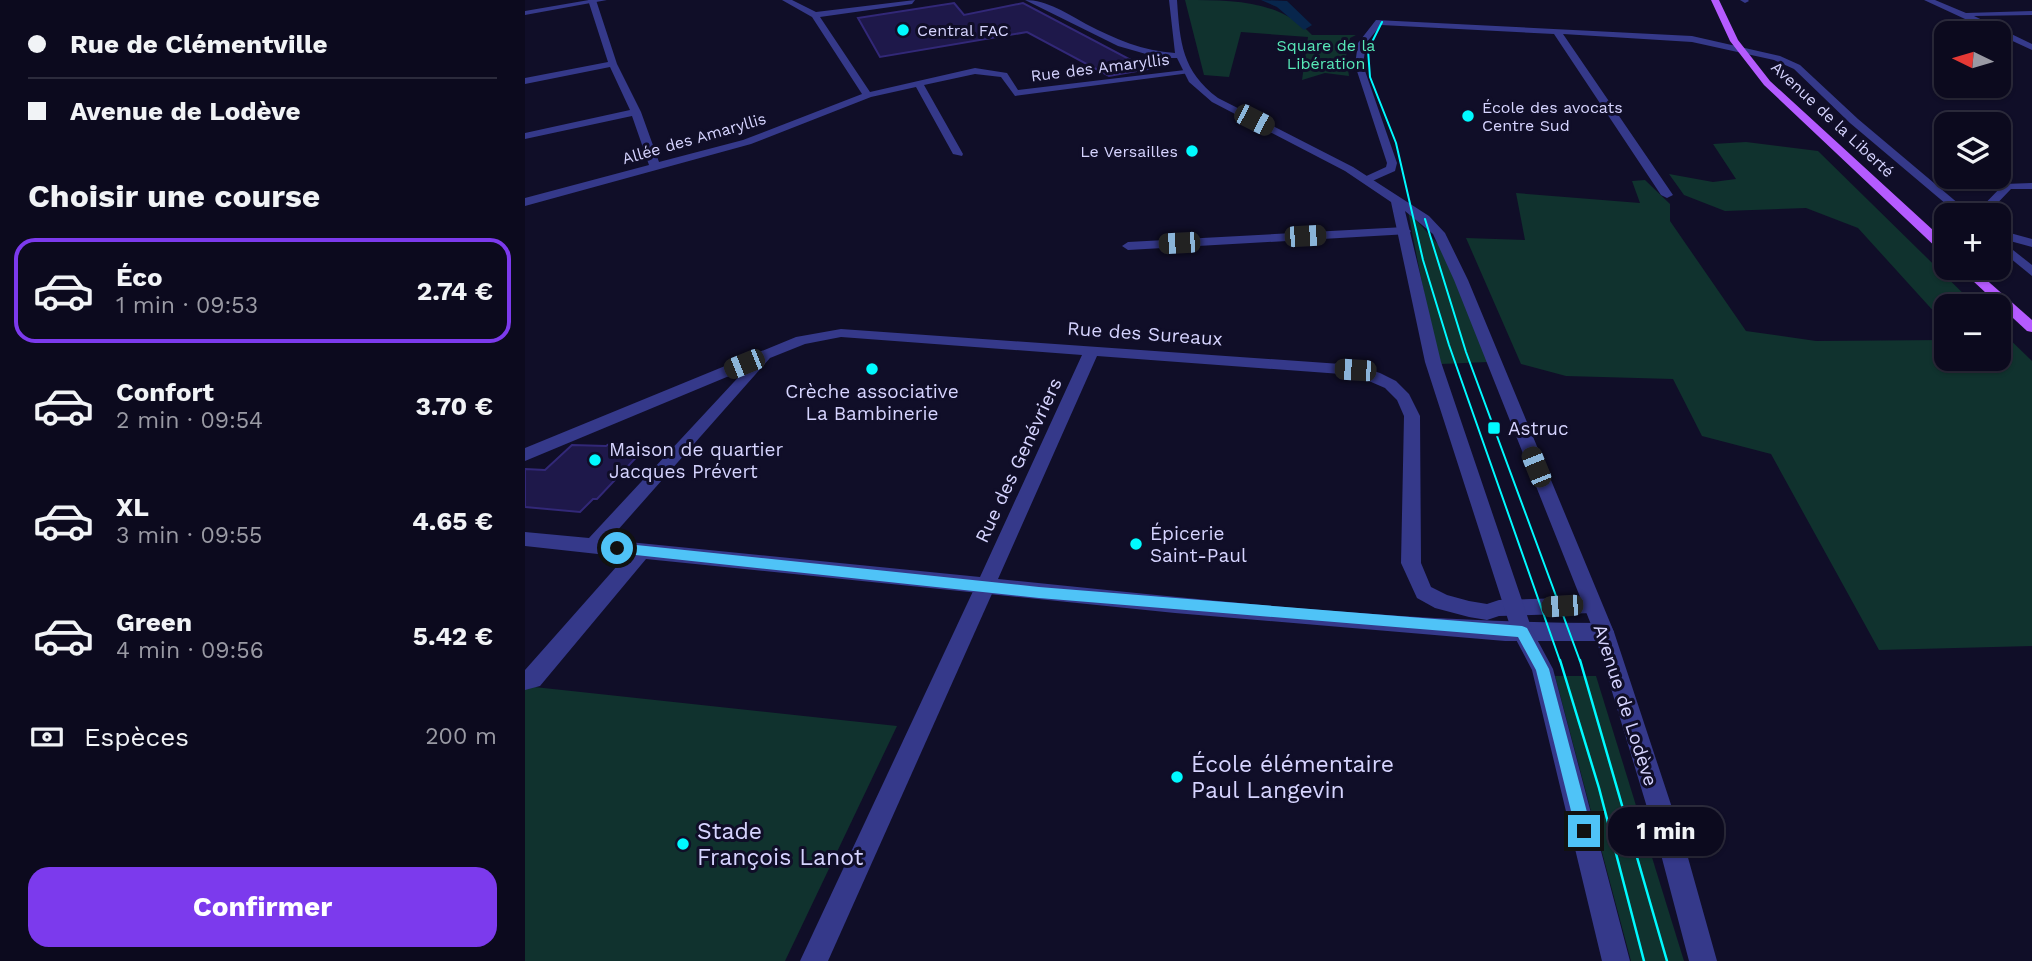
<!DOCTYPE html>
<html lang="fr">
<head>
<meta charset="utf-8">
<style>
	:root { --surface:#0c0a1e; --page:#151327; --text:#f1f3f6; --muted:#9a9aa4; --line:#2c2b3c; --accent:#7c3aed }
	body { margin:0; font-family:"Work Sans",sans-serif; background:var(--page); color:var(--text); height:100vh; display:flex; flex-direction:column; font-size:26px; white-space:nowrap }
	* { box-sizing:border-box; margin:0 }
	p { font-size:23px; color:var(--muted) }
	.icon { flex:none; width:38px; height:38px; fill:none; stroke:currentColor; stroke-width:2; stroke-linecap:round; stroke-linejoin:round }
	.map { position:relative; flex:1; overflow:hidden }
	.panel { display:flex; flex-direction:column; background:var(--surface); width:525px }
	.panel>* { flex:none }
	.hud { display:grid; align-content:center; height:154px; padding:0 28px; background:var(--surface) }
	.needle { width:46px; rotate:275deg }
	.tools { position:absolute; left:1409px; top:21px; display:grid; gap:14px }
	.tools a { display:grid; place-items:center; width:77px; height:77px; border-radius:14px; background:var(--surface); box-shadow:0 2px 5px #0004,0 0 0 2px var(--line); font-size:35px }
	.end { position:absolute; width:32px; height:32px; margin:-16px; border:9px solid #4fc3f7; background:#111; box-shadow:0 0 0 4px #111 }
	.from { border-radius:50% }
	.bubble { position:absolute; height:49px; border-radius:21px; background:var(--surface); box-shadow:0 2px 5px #0004,0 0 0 2px var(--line); font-size:23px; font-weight:700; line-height:49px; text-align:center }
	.car { position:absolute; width:21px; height:42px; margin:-21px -10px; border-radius:9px; box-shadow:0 0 5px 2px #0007; background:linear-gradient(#222 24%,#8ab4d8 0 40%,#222 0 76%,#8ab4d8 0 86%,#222 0) }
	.hud b { display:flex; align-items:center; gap:24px; height:66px; font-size:26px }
	.hud b+b { border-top:2px solid var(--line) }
	.hud i { width:18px; height:18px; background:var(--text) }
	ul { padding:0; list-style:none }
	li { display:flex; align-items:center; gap:21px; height:105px; margin:0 14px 10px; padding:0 14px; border:4px solid transparent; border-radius:21px }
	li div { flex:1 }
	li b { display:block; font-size:26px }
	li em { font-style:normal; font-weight:700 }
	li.on { border-color:var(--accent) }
	li>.icon { width:63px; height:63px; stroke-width:1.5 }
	h2 { padding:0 28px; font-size:32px; line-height:84px }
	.pay { display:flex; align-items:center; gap:18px; height:77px; padding:0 28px; font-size:26px }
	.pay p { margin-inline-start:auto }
	.action { display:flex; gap:14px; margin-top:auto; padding:14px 28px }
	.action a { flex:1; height:80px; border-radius:21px; background:var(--accent); color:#fff; font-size:28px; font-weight:700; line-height:80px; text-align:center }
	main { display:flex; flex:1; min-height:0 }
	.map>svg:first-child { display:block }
</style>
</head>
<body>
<main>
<section class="panel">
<div class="hud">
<b><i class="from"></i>Rue de Clémentville</b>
<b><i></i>Avenue de Lodève</b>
</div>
<h2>Choisir une course</h2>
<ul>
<li class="on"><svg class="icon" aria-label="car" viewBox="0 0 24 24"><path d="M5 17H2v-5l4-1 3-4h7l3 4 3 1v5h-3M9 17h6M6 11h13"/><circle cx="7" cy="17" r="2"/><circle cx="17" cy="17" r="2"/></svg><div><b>Éco</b><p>1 min · 09:53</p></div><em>2.74 €</em></li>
<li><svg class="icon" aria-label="car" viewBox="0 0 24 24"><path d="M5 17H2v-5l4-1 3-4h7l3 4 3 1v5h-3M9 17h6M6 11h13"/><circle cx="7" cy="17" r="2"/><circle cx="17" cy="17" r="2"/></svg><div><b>Confort</b><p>2 min · 09:54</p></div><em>3.70 €</em></li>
<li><svg class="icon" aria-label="car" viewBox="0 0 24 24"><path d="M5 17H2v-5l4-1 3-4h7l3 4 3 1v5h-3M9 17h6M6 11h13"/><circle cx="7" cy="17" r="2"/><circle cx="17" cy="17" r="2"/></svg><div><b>XL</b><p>3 min · 09:55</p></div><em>4.65 €</em></li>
<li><svg class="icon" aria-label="car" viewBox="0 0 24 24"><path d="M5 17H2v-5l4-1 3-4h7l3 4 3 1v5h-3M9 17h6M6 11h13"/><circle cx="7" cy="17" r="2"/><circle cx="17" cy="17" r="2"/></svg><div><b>Green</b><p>4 min · 09:56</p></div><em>5.42 €</em></li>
</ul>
<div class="pay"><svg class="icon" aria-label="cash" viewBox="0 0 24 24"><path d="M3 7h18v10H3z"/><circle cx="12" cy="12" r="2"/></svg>Espèces<p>200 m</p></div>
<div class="action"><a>Confirmer</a></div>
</section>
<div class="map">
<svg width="1507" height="961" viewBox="0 0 1507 961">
	<rect width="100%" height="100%" fill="#100e28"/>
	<g fill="#10322e">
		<path d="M660 0C708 0 754 0 787 35H831L825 38 821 56 824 76 800 73 777 80 783 37 716 32 704 77 679 75Z"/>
		<path d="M1221 142 1293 151 1451 306H1421V359H1474V329L1507 361V646L1354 650 1246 454 1177 436 1148 379 1041 376 996 364 941 238 1000 240 991 193 1115 203 1107 181 1120 180 1145 204V221L1221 331 1291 341 1420 340 1412 315 1333 228 1281 208 1200 211 1159 195 1144 174 1188 182 1211 179 1188 144Z"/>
		<path d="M883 211 919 251 963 362 916 364C902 314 893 262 883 211Z"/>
		<path d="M1030 676H1071L1159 961H1106Z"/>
		<path d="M0 686 372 726 260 961H0Z"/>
	</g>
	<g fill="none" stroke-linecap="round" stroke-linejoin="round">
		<path fill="#08264c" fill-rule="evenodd" d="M736 0 762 1 787 25 779 30 752 7Z"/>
	</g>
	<g fill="#1e184a" stroke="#322878" stroke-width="2">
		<path d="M429 3 439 15 498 3 623 69 584 76 502 32 355 57 333 18Z"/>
		<path d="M84 444 122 446 72 499H68L55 512 0 507V469L20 470 47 445 81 446Z"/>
	</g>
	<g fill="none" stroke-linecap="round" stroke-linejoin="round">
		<path fill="#35398a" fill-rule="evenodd" d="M460 579 467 581 470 587 303 961H275L450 587 453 581Z"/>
		<g fill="#35398a" fill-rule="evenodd">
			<path d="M63 0H71L92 64 116 112 134 162 218 140 337 94 287 17 257 0H267L291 12 390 0 387 4 295 17 345 92 450 68 482 73 493 90 660 70 665 73 490 96 476 77 450 74 399 85 438 154 437 156 428 154 391 87 346 97 226 144 0 206V198L124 165 107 116 0 139V133L105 110 85 67 0 84V78L83 62Z"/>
			<path d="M1215 0H1223L1224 1 1220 3Z"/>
			<path d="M1399 0H1410L1441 13 1507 11V15L1449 16 1507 44V50Z"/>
			<path d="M851 20 1167 36 1255 56 1275 65 1333 119 1447 215H1434L1325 123 1269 69 1249 60 1167 42 1038 34 1148 195 1142 198 1136 195 1029 34 856 25 841 43 838 65 872 163 870 171 845 182H837V178L861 167 862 163 830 65 833 43Z"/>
			<path d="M1507 183V189H1486L1461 215H1449L1479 184Z"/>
			<path d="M880 227 886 231 884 234 603 250 597 246 603 242Z"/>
			<path d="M1474 230 1507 239V247L1474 238Z"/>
			<path d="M1474 239 1507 265V276L1474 249Z"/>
			<path d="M316 329 830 365 855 373 871 381 884 394 895 416 896 563 906 587 922 595 944 601 962 604 974 600 1067 597 1074 599 1077 605 1074 611 1067 613 974 616 962 620 944 617 910 608 892 598 876 563 879 416 872 400 860 388 830 375 572 356 473 579C674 599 877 623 1079 623L1086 626 1089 632 1086 638 1079 641H980L650 613 121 559 15 686 0 690V670L100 557 0 546V532L64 538 221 369 0 461V448L271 337ZM316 337 557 355 455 577 84 540 245 358 280 344Z"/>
		</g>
		<g fill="#35398a" fill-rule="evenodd">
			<path d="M64 0H82L0 15V11Z"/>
			<path d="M500 0C522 0 543 14 561 24 590 39 618 51 650 53L644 0H652C655 43 657 71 693 98L828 167 904 216 920 233 943 280 1089 632 1160 847 1192 961H1164L1134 847 1069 632 929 280 908 234 880 211 916 362 1007 630 1028 669 1105 961H1077L1007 670 987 632 900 362 866 202 820 171 687 102 664 82 652 58H635L593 46Z"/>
		</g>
		<g fill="#b55bff" fill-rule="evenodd">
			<path d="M1186 0H1194L1213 40 1245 81 1421 242V253L1416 252 1239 85 1205 41Z"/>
			<path d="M1434 268H1448L1507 320V332L1502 331Z"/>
		</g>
		<g stroke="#00faff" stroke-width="2">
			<path d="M857 22 843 50 845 77 871 143 898 260 924 345 1035 661"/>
			<path d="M900 219 941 352 1055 661"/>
		</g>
		<g stroke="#00faff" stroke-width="2.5">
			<path d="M1035 660 1074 788 1119 961"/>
			<path d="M1055 660 1142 961"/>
		</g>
	</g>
	<path fill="#4fc3f7" d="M92 543 514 587 997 626 1002 628 1024 669 1067 831 1059 839 1051 831 1011 670 993 637 514 598 92 553 86 548Z"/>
	<g fill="#00faff" stroke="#100e28" stroke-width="2.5">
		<circle cx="378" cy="30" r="7"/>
		<circle cx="943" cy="116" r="7"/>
		<circle cx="667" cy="151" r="7"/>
		<circle cx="347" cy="369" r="7"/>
		<rect x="962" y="421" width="14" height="14" rx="3.5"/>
		<circle cx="70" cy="460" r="7"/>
		<circle cx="611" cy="544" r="7"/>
		<circle cx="652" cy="777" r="7"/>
		<circle cx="158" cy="844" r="7"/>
	</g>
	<g text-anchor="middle" stroke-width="6" stroke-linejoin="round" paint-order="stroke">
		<g font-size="16" fill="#d6d4ff" stroke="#100e28" text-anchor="start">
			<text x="392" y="36">Central FAC</text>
			<text x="957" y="113">École des avocats<tspan x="957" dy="18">Centre Sud</tspan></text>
			<text x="653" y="157" text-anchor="end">Le Versailles</text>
		</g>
		<g font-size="16" fill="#57e8b8" stroke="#100e28">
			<text x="801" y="51">Square de la<tspan x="801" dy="18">Libération</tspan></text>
		</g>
		<g font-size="16" fill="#d6d4ff" stroke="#100e28">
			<text transform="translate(575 67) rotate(-7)" y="6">Rue des Amaryllis</text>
			<text transform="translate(1308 119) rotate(43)" y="6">Avenue de la Liberté</text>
			<text transform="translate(169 138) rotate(-16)" y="6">Allée des Amaryllis</text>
		</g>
		<g font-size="19" fill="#d6d4ff" stroke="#100e28">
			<text transform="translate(620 333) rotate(4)" y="7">Rue des Sureaux</text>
			<text transform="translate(493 460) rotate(-65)" y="7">Rue des Genévriers</text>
			<text transform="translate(1101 705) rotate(72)" y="7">Avenue de Lodève</text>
		</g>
		<g font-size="19" fill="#d6d4ff" stroke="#100e28" text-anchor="start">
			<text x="347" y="398" text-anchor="middle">Crèche associative<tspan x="347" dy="22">La Bambinerie</tspan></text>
			<text x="983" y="435">Astruc</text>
			<text x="84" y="456">Maison de quartier<tspan x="84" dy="22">Jacques Prévert</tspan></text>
			<text x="625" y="540">Épicerie<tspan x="625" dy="22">Saint-Paul</tspan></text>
		</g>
		<g font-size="23" fill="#d6d4ff" stroke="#100e28" text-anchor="start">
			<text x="666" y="772">École élémentaire<tspan x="666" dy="26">Paul Langevin</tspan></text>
			<text x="172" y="839">Stade<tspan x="172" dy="26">François Lanot</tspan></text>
		</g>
	</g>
</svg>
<div class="tools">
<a><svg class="needle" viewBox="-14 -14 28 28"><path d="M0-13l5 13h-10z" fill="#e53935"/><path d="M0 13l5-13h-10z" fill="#9a9aa4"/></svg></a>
<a><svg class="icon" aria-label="layers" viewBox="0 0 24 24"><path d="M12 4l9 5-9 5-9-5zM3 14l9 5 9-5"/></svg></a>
<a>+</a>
<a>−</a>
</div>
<i class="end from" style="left:92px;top:548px"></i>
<i class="end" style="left:1059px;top:831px"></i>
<div class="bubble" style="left:1083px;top:807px;width:116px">1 min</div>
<i class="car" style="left:729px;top:120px;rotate:117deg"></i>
<i class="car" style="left:780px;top:236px;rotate:87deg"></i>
<i class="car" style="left:654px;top:243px;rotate:267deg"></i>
<i class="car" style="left:219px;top:364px;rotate:248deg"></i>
<i class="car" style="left:830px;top:370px;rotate:274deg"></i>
<i class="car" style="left:1011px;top:467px;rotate:338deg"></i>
<i class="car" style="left:1037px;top:606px;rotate:266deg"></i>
</div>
</main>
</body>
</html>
